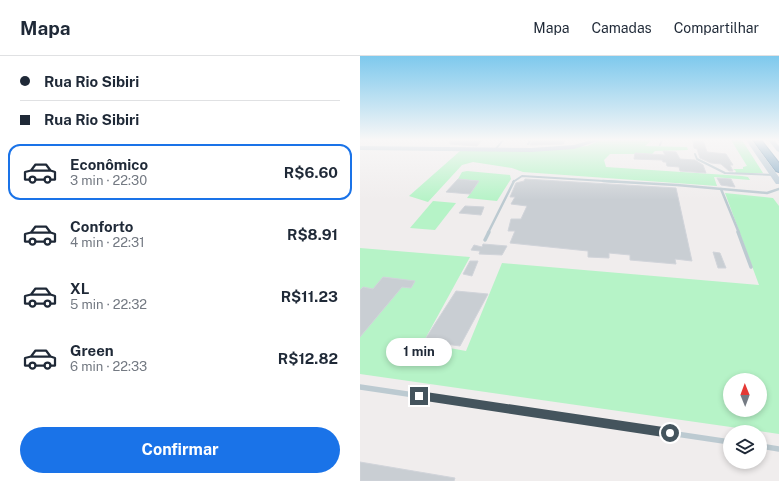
<!DOCTYPE html>
<html lang="pt">
<head>
<meta charset="utf-8">
<style>
	:root { --surface:#fff; --page:#f2f2f3; --text:#1f2937; --muted:#747a83; --line:#e0e1e3; --accent:#1a73e8 }
	body { margin:0; font-family:"Public Sans",sans-serif; background:var(--page); color:var(--text); height:100vh; display:flex; flex-direction:column; font-size:15px; white-space:nowrap }
	* { box-sizing:border-box; margin:0 }
	p { font-size:13px; color:var(--muted) }
	.icon { flex:none; width:22px; height:22px; fill:none; stroke:currentColor; stroke-width:2; stroke-linecap:round; stroke-linejoin:round }
	.map { position:relative; flex:1; overflow:hidden }
	.sheet { display:flex; flex-direction:column; background:var(--surface); width:360px }
	.sheet>* { flex:none }
	.banner { display:grid; align-content:center; height:88px; padding:0 20px; background:var(--surface) }
	.needle { width:26px; rotate:359deg }
	.fabs { position:absolute; left:363px; top:317px; display:grid; gap:8px }
	.fabs a { display:grid; place-items:center; width:44px; height:44px; border-radius:50%; background:var(--surface); box-shadow:0 2px 6px #0003; font-size:20px }
	.end { position:absolute; width:18px; height:18px; margin:-9px; border:5px solid #44545d; background:#fff; box-shadow:0 0 0 2px #fff }
	.from { border-radius:50% }
	.bubble { position:absolute; height:28px; border-radius:14px; background:var(--surface); box-shadow:0 2px 6px #0003; font-size:13px; font-weight:700; line-height:28px; text-align:center }
	.banner b { display:flex; align-items:center; gap:14px; height:38px; font-size:15px }
	.banner b+b { border-top:1px solid var(--line) }
	.banner i { width:10px; height:10px; background:var(--text) }
	ul { padding:0; list-style:none }
	li { display:flex; align-items:center; gap:12px; height:56px; margin:0 8px 6px; padding:0 12px; border:2px solid transparent; border-radius:12px }
	li div { flex:1 }
	li b { display:block; font-size:15px }
	li em { font-style:normal; font-weight:700 }
	li.selected { border-color:var(--accent) }
	li>.icon { width:36px; height:36px; stroke-width:1.5 }
	.primary-button { display:flex; gap:8px; margin-top:auto; padding:8px 20px }
	.primary-button a { flex:1; height:46px; border-radius:24px; background:var(--accent); color:#fff; font-size:16px; font-weight:700; line-height:46px; text-align:center }
	header { display:flex; align-items:center; gap:24px; box-sizing:border-box; height:56px; padding:0 20px; background:var(--surface); border-bottom:1px solid var(--line) }
	header strong { font-size:19px }
	nav { display:flex; gap:22px; margin-inline-start:auto; font-size:14px }
	main { display:flex; flex:1; min-height:0 }
	.map>svg:first-child { display:block }
</style>
</head>
<body>
<header>
<strong>Mapa</strong>
<nav><a>Mapa</a><a>Camadas</a><a>Compartilhar</a></nav>
</header>
<main>
<section class="sheet">
<div class="banner">
<b><i class="from"></i>Rua Rio Sibiri</b>
<b><i></i>Rua Rio Sibiri</b>
</div>
<ul>
<li class="selected"><svg class="icon" aria-label="car" viewBox="0 0 24 24"><path d="M5 17H2v-5l4-1 3-4h7l3 4 3 1v5h-3M9 17h6M6 11h13"/><circle cx="7" cy="17" r="2"/><circle cx="17" cy="17" r="2"/></svg><div><b>Econômico</b><p>3 min · 22:30</p></div><em>R$6.60</em></li>
<li><svg class="icon" aria-label="car" viewBox="0 0 24 24"><path d="M5 17H2v-5l4-1 3-4h7l3 4 3 1v5h-3M9 17h6M6 11h13"/><circle cx="7" cy="17" r="2"/><circle cx="17" cy="17" r="2"/></svg><div><b>Conforto</b><p>4 min · 22:31</p></div><em>R$8.91</em></li>
<li><svg class="icon" aria-label="car" viewBox="0 0 24 24"><path d="M5 17H2v-5l4-1 3-4h7l3 4 3 1v5h-3M9 17h6M6 11h13"/><circle cx="7" cy="17" r="2"/><circle cx="17" cy="17" r="2"/></svg><div><b>XL</b><p>5 min · 22:32</p></div><em>R$11.23</em></li>
<li><svg class="icon" aria-label="car" viewBox="0 0 24 24"><path d="M5 17H2v-5l4-1 3-4h7l3 4 3 1v5h-3M9 17h6M6 11h13"/><circle cx="7" cy="17" r="2"/><circle cx="17" cy="17" r="2"/></svg><div><b>Green</b><p>6 min · 22:33</p></div><em>R$12.82</em></li>
</ul>
<div class="primary-button"><a>Confirmar</a></div>
</section>
<div class="map">
<svg width="419" height="425" viewBox="0 0 419 425">
	<rect width="100%" height="100%" fill="#f0eded"/>
	<g fill="#b6f3c7" fill-rule="evenodd">
		<path d="M241 84H292L285 90 327 91 328 94 295 95 292 98H250L244 104 246 111 382 120 388 121 390 124 354 121 357 130 163 116 152 112 113 106 102 109 68 146 49 140 100 95H161L227 90Z"/>
		<path d="M371 84H382L403 117H375L376 115 373 113H383V111L387 110Z"/>
		<path d="M107 115 150 119 151 123 137 145 107 142 119 125 98 123 102 116Z"/>
		<path d="M365 137 413 142 419 150V378L0 318V192L110 201 64 285 57 286 106 295 142 207 399 229ZM370 324H400V354H370Z"/>
		<path d="M73 145 96 147 75 174 50 172Z"/>
	</g>
	<g fill="#c9ced3" stroke="#d1d4da">
		<path d="M90 84H122L117 90 90 88Z"/>
		<path d="M173 84H204V88L170 89Z"/>
		<path d="M333 84H343L347 96 366 98 373 109H370L373 115H369L361 108 351 107 340 102 337 93 334 92Z"/>
		<path d="M303 95 316 96 320 103 335 104 343 109 346 117 320 115 319 111 307 110 306 106H303L302 104 274 103 275 97 305 99Z"/>
		<path d="M357 122 371 123 375 131 361 129Z"/>
		<path d="M98 123 119 125 110 138 86 136Z"/>
		<path d="M165 123 316 132 332 205 315 203 316 208 270 204V199L249 197V202L228 201V195L150 187 155 175H148L151 163H161L167 150 151 148 155 141H150L156 127 164 125Z"/>
		<path d="M105 150 124 151 121 159 99 157Z"/>
		<path d="M123 188 147 190 142 199 119 198 120 195 111 194 114 189 122 191Z"/>
		<path d="M353 196 360 197 366 212H358Z"/>
		<path d="M110 205H118L112 220 103 218Z"/>
		<path d="M23 221 55 225 51 232 42 231 0 281V234L3 231 13 233Z"/>
		<path d="M96 235 128 238 100 290 64 285Z"/>
		<path d="M0 406 95 422 94 425H0Z"/>
	</g>
	<g fill="none" stroke-linecap="round" stroke-linejoin="round">
		<g stroke="#6b92ae" stroke-width="2">
			<path id="highway" d="M393 84H401L419 107V116L416 115Z"/>
		</g>
		<g stroke="#bccad1" stroke-width="2">
			<path d="M168 88 171 84"/>
			<path d="M300 89 302 84"/>
			<path d="M135 94 143 84"/>
			<path d="M335 98 337 103 365 117 414 119"/>
			<path d="M153 126 162 120 261 126"/>
		</g>
		<g stroke="#bccad1" stroke-width="2.5">
			<path d="M243 125 317 129 407 137 419 133"/>
			<path d="M361 133 379 177"/>
			<path d="M128 177 154 125"/>
		</g>
		<g stroke="#bccad1" stroke-width="3.5">
			<path d="M378 176 391 211"/>
			<path d="M125 184 129 176"/>
		</g>
		<g stroke="#bccad1" stroke-width="5.5">
			<path d="M0 331 370 386"/>
			<path d="M400 390 419 393"/>
		</g>
		<g fill="#bcccd7" fill-rule="evenodd">
			<path d="M231 84H241L214 93 171 96 0 94V90L171 92 214 89Z"/>
			<path d="M386 84H392L419 121V128H416Z"/>
			<path d="M408 84H414L419 90V96L417 95Z"/>
		</g>
		<use href="#highway" fill="#80a7c2" fill-rule="evenodd"/>
	</g>
	<linearGradient id="sky" x2="0" y2="1"><stop stop-color="#7ec9ed"/><stop offset="0.58" stop-color="#f8f7f7"/><stop offset="1" stop-color="#f8f7f7" stop-opacity="0"/></linearGradient>
	<rect width="419" height="144" fill="url(#sky)"/>
	<path fill="#44545d" d="M59 335 310 372 314 373 315 377 314 380 310 382 59 344 55 343 54 340 55 337Z"/>
</svg>
<div class="fabs">
<a><svg class="needle" viewBox="-14 -14 28 28"><path d="M0-13l5 13h-10z" fill="#e53935"/><path d="M0 13l5-13h-10z" fill="#747a83"/></svg></a>
<a><svg class="icon" aria-label="layers" viewBox="0 0 24 24"><path d="M12 4l9 5-9 5-9-5zM3 14l9 5 9-5"/></svg></a>
</div>
<i class="end from" style="left:310px;top:377px"></i>
<i class="end" style="left:59px;top:340px"></i>
<div class="bubble" style="left:26px;top:282px;width:66px">1 min</div>
</div>
</main>
</body>
</html>
